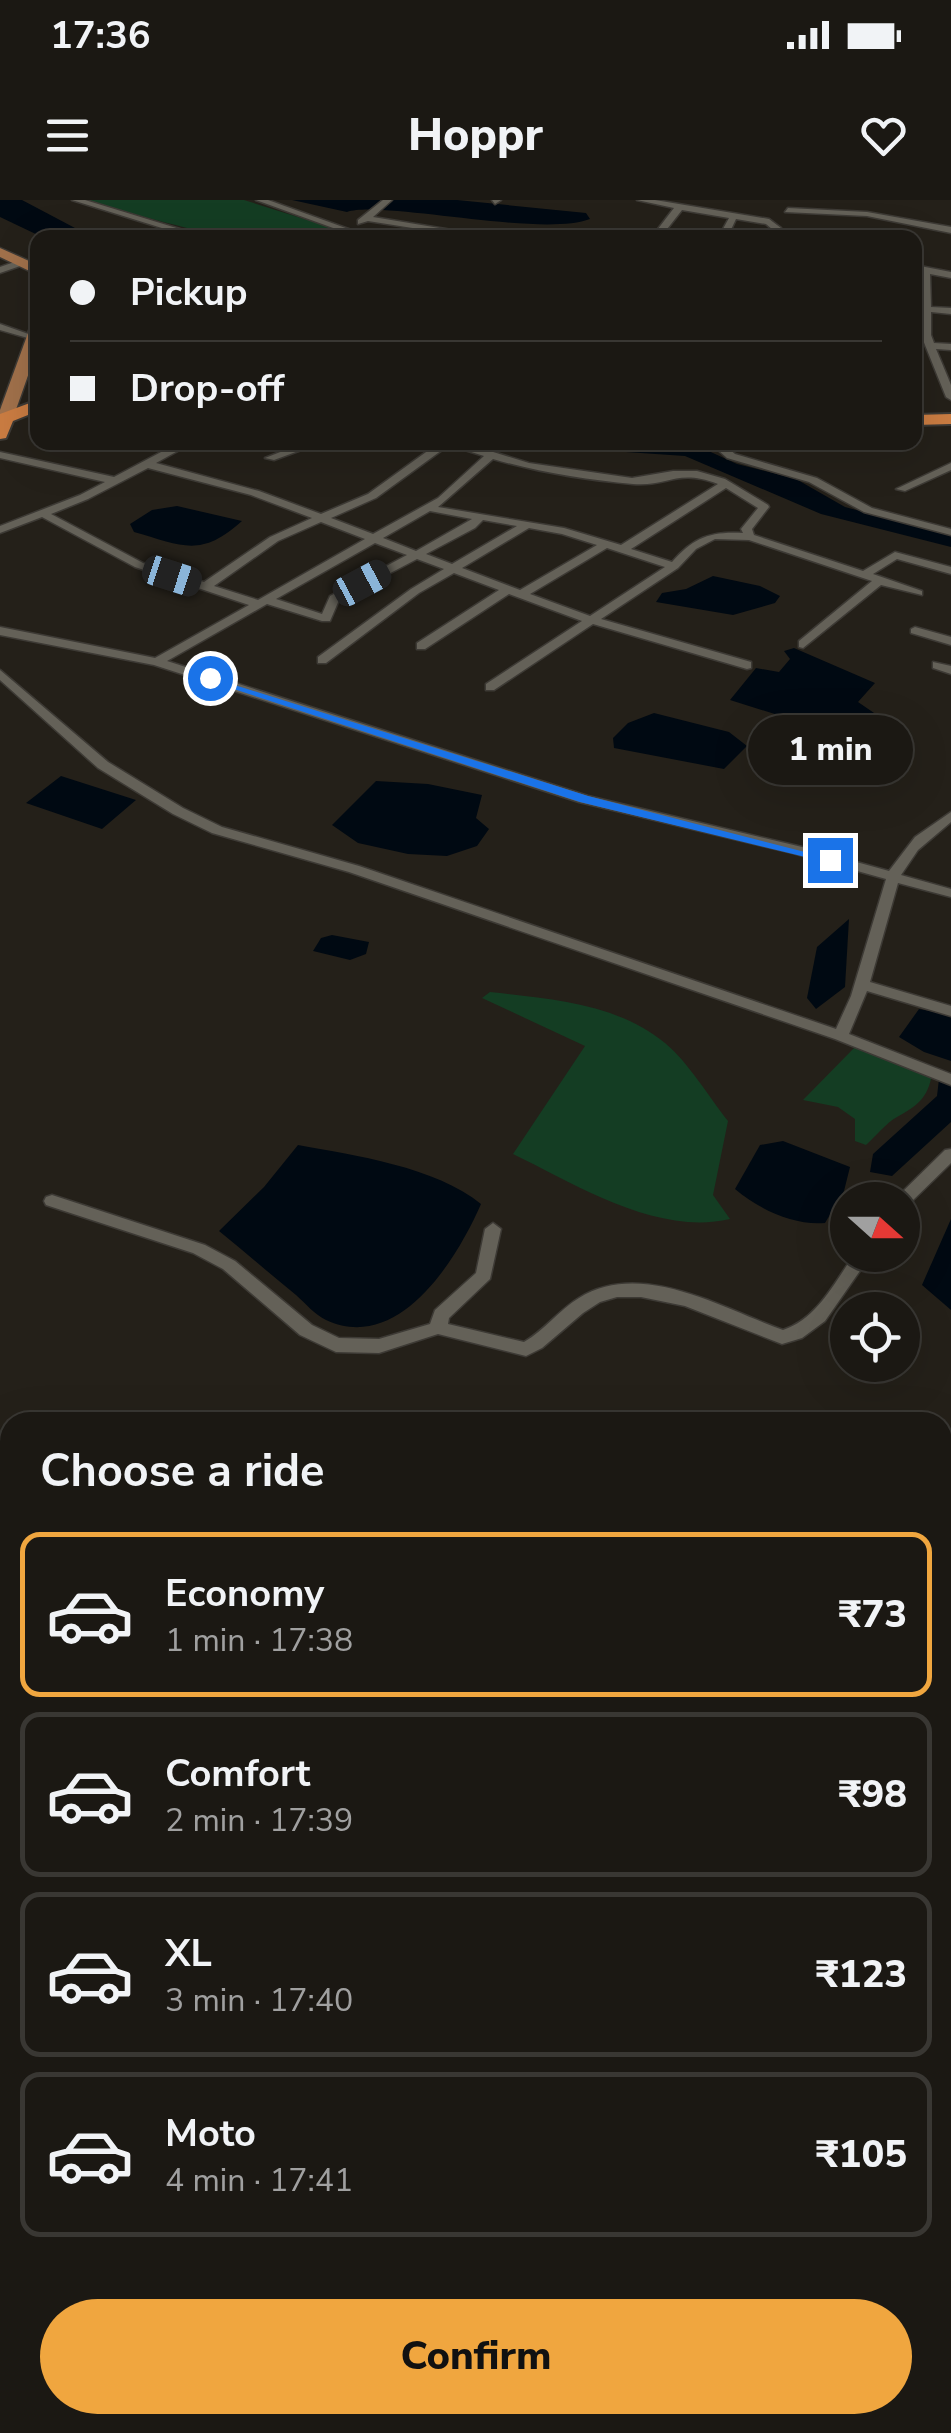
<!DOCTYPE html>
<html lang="en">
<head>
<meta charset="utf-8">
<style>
	:root { --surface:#1b1813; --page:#282521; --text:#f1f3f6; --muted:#a0a0a0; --line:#393733; --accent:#f0a63f }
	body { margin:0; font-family:"Nunito Sans",sans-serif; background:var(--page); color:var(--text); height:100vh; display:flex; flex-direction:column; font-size:38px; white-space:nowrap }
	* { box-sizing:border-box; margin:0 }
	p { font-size:32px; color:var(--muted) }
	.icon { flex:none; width:55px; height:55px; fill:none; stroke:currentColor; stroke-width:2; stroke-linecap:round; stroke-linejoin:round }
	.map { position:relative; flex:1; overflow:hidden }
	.panel { position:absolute; left:0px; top:1212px; width:952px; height:1022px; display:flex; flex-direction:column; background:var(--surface); border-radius:30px 30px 0 0; box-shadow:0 10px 40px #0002,0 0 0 2px var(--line) }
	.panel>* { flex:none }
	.banner { position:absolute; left:30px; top:30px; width:892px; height:220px; border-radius:20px; box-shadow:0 10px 40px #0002,0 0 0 2px var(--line); display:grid; align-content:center; height:220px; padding:0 40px; background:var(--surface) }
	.needle { width:65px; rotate:111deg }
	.controls { position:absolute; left:830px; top:982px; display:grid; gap:20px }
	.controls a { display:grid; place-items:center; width:90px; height:90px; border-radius:50%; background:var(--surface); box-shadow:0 10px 40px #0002,0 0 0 2px var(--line); font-size:50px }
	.end { position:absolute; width:45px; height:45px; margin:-22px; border:12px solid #1a73e8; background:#fff; box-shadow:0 0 0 5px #fff }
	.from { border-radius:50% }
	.bubble { position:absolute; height:70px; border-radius:35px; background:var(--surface); box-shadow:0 10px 40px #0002,0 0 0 2px var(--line); font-size:32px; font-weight:800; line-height:70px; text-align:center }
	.car { position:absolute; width:30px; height:60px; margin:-30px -15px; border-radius:12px; box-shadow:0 0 8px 2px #0007; background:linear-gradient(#222 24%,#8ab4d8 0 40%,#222 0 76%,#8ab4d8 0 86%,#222 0) }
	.banner b { display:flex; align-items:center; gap:35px; height:95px; font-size:38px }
	.banner b+b { border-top:2px solid var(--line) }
	.banner i { width:25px; height:25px; background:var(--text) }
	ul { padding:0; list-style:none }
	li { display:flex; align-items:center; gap:30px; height:165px; margin:0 20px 15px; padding:0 20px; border:5px solid var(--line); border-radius:20px }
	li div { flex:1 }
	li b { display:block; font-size:38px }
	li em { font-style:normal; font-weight:800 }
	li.current { border-color:var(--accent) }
	li>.icon { width:90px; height:90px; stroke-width:1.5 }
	h2 { padding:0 40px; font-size:45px; line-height:120px }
	.action { display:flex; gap:20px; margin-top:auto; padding:20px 40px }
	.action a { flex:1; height:115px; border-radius:60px; background:var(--accent); color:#111; font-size:40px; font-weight:800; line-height:115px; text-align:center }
	.status { display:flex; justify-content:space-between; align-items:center; height:70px; padding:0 50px; background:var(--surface); direction:ltr }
	.status svg { height:28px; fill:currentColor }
	header { display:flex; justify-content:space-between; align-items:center; height:130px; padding:0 40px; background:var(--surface); font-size:45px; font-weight:800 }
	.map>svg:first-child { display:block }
</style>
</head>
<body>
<div class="status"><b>17:36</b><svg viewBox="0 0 49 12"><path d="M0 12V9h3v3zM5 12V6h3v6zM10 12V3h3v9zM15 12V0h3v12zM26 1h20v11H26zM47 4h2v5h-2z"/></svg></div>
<header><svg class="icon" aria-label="menu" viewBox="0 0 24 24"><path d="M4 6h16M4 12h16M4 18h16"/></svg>Hoppr<svg class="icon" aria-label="heart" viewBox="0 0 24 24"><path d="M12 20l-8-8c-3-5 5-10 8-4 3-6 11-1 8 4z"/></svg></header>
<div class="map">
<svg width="951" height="2233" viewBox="0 0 951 2233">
	<rect width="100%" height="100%" fill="#242019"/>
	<g fill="#143d23">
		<path d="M86 0H244L333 28C276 62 148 17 86 0Z"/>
		<path d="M490 792C551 799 616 803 665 843 689 863 708 896 728 921L713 995 730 1019C657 1036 577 985 513 954L585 846 482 798Z"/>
		<path d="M856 846 932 874C928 898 917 906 897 917 886 923 875 937 866 945L855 941V919L838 907 803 900Z"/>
	</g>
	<g fill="#000912">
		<path d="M0 0H22L92 37H42L0 17Z"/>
		<path d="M292 0H457L586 13 590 19C541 38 382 0 347 12Z"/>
		<path d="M495 243H691L737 264 796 279 845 307 951 335V347L821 314 685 256Z"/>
		<path d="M177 306 242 321C201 358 183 346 134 332L130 324 152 310Z"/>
		<path d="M713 376 760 386 780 396 775 403 733 415 656 402 662 393 686 389Z"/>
		<path d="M794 448 875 483 858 502 877 515 859 538 786 523 778 515 730 500 756 468 779 472 790 459 784 451Z"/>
		<path d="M654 513 729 532 747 546 724 569 614 548 613 538 628 523Z"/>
		<path d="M61 576 136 600 102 629 26 603Z"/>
		<path d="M376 581 428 584 482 595 476 618 489 629 477 646 447 656 408 654 358 643 332 625Z"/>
		<path d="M849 719 845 787 816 809 807 798 817 747Z"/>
		<path d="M332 735 369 742 366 754 350 760 313 751 321 738Z"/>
		<path d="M919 809 951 815V861L924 852 899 837Z"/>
		<path d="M939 879 951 884V922L892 976 870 972 873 954 937 896Z"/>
		<path d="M783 941 850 967 844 991 825 1023C795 1026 758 1009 735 989L760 945Z"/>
		<path d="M298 945C354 955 436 967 481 1004 457 1059 399 1154 326 1120 315 1115 305 1103 296 1095 270 1074 245 1052 219 1031L264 987Z"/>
		<path d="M951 1019V1110L922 1085Z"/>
	</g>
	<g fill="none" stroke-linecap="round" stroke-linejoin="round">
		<g stroke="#3d3a35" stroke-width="3">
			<g id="street">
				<path d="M72 0H85L209 38H194Z"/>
				<path d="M256 0H268L354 31 347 33Z"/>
				<path d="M383 0H392L373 17 500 38H476L368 21 358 24V20Z"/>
				<path d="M492 0H501L495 4Z"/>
				<path d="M637 0H655L769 19 781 28 777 38H768L772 29 766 24 736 19 727 38H718L729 18 682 10 660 38H651L674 8Z"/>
				<path d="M788 8 867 12 951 27V33L867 16 785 12Z"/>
				<path d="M23 59 26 64 0 73V67Z"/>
				<path d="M915 65 951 72V78L930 74 931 107 951 108V114L931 112V135L934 143 951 144V150L936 149 951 185V200L946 197 921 135 922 72 915 71Z"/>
				<path d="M0 124 37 137 38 141 0 130Z"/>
				<path d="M180 242H194L156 263 259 291 321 314 368 294 440 242H461L529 263 632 278 673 271H697L725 279 768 305 769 307 752 329 754 335 863 371 895 352 951 367V374L897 359 873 374 922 391V395L881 385 803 448 799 447V441L872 381 749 340 715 339 696 349 678 368 601 419 751 462V468L747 469 593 424 494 490H486V484L582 421 509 394 425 449H417V443L499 390 454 373 419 393 326 463H318V457L411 389 444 369 417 359 339 400 330 421H322L267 404 167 461 588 596 802 647 889 671 915 637 951 612V622L918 650 901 675 951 689V697L898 683 870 782 951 806V816L867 791 849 834 951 874V885L835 839 349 672 212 633 173 614 98 568 0 480V470L108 562 183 608 222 627 359 666 836 829 851 796 886 679 793 653 579 602 154 465 0 435V427L155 458 249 405 135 367 42 317 0 333V326L80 295 105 282 0 258V252L114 277ZM449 245 484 256 438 298 373 334 331 318 376 298ZM493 259C538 272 586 280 633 284 668 287 677 268 718 284L621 345 564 328 438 307ZM148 268 251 295 312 318 270 337 204 382 143 363 51 314 88 299ZM726 288 758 308 741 329 743 333C710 331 693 338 672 362L631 349ZM430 311 472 319 416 351 383 338ZM483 320 517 326 452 364 426 354 475 328ZM321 322 365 339 258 400 214 386 278 341ZM529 328 562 334 597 345 520 390 462 368ZM375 343 407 355 330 396 322 414 276 399ZM607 348 665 367 590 416 530 394Z"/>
				<path d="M306 242H323L274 260 265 258Z"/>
				<path d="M709 242H721L735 254 817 278 872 308 951 329V335L864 312 809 282 727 258Z"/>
				<path d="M951 263V270L905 291 896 289Z"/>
				<path d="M915 427 951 437V445L911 433V429Z"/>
				<path d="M933 462 951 466V474L933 468Z"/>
				<path d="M951 949V963L908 1005 902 1007V1000H894L945 950Z"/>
				<path d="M52 995 205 1045 235 1061 312 1125 339 1138 379 1139 430 1124 435 1110 476 1073 485 1029 493 1023 501 1029 490 1079 449 1118 448 1124 524 1142C545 1130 559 1110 579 1098 642 1059 723 1109 783 1130 817 1119 834 1083 854 1055H871L825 1121 802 1138 782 1144 685 1106 641 1097H617L600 1102 583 1113 542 1148 526 1156 438 1134 379 1153 336 1152 300 1135 223 1069 193 1053 46 1005 44 1001 46 997Z"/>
			</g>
		</g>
		<g stroke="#3d3a35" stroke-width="3">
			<g id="primary">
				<path d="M0 48 38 65V75L0 57Z"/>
				<path d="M38 121V147L13 218 0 221V210L31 125Z"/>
			</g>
		</g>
		<g stroke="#3d3a35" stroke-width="4">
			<g id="highway">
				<path d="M38 200V211L13 221 6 238 0 239V214Z"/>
				<path d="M951 214V224L915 225V215Z"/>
			</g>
		</g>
		<use href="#street" fill="#646158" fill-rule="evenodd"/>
		<use href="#primary" fill="#a1714b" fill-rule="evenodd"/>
		<use href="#highway" fill="#ca7c42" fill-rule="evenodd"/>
	</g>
	<path fill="#1a73e8" d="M206 476 588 596 836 660 830 663 580 602 206 480Z"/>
</svg>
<div class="controls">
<a><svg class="needle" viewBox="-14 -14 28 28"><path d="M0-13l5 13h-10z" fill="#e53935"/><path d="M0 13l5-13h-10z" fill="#a0a0a0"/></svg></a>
<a><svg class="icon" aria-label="locate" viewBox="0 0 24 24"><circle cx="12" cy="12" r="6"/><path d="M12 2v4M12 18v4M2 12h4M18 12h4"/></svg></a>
</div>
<i class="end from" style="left:210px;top:478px"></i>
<i class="end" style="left:830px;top:660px"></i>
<div class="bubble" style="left:748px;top:515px;width:165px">1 min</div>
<i class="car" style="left:172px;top:376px;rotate:108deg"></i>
<i class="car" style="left:362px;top:383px;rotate:62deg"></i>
<div class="banner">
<b><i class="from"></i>Pickup</b>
<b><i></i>Drop-off</b>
</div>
<section class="panel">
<h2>Choose a ride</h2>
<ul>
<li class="current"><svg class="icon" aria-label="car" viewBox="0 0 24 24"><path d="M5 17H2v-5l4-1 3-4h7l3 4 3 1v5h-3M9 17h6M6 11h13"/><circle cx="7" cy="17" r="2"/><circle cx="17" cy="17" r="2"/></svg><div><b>Economy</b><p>1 min · 17:38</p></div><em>₹73</em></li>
<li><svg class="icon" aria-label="car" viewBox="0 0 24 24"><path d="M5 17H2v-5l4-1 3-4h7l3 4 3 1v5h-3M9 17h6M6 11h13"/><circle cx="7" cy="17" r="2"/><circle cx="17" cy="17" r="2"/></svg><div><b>Comfort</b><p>2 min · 17:39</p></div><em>₹98</em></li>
<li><svg class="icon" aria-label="car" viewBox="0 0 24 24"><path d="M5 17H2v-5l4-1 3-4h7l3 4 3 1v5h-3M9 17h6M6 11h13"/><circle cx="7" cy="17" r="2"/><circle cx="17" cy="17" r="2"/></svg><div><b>XL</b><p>3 min · 17:40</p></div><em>₹123</em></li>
<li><svg class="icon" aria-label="car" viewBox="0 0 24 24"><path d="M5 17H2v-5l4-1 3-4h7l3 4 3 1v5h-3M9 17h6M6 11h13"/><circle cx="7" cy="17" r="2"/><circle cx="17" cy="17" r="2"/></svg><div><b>Moto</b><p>4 min · 17:41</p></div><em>₹105</em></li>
</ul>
<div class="action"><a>Confirm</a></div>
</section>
</div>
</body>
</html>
